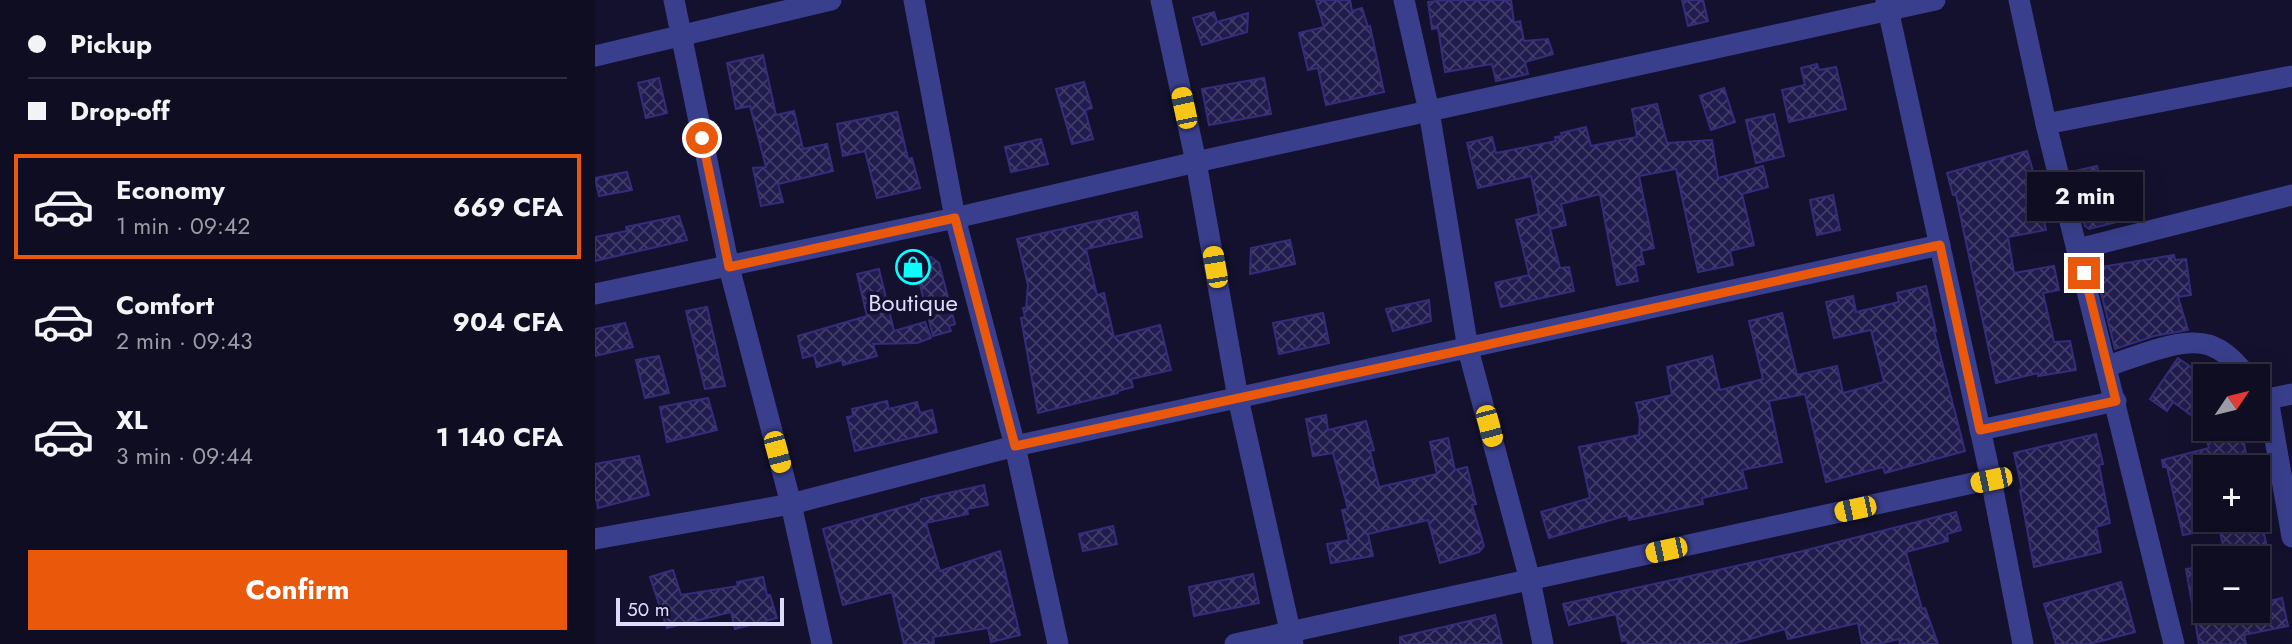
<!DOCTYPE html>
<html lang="en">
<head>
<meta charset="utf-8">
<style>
	:root { --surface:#0e0d22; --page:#1c1b2f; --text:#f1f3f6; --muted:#9b9ca5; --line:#2e2d40; --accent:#ea580c }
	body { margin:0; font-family:Jost,sans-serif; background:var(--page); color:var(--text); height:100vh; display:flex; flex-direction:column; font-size:26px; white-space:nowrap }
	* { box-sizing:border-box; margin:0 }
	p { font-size:23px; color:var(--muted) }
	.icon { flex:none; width:38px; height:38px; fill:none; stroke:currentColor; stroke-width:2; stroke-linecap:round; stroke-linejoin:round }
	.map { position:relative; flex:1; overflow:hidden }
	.drawer { display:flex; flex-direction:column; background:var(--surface); width:595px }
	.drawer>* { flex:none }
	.guide { display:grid; align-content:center; height:154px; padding:0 28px; background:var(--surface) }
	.needle { width:46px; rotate:55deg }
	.buttons { position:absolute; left:1598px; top:364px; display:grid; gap:14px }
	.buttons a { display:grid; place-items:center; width:77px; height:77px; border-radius:0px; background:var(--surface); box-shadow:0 7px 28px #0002,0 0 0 2px var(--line); font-size:35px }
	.scale { position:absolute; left:21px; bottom:18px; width:168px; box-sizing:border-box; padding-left:7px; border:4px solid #dddcff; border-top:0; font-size:19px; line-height:24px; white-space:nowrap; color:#dddcff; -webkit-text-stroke:5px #13112d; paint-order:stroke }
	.end { position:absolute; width:32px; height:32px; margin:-16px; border:9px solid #ea580c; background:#fff; box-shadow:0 0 0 4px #fff }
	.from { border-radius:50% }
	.bubble { position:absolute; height:49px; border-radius:0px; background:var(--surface); box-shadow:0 7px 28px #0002,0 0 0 2px var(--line); font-size:23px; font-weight:700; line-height:49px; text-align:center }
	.car { position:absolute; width:21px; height:42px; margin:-21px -10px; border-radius:9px; box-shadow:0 0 5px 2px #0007; background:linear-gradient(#f5c518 24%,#345 0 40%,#f5c518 0 76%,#345 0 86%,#f5c518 0) }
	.guide b { display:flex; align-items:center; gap:24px; height:66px; font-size:26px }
	.guide b+b { border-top:2px solid var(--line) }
	.guide i { width:18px; height:18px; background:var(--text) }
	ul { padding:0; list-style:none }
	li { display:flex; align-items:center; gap:21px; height:105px; margin:0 14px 10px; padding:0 14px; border:4px solid transparent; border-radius:0px }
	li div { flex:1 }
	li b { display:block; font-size:26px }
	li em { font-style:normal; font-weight:700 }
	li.current { border-color:var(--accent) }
	li>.icon { width:63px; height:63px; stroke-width:1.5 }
	.cta { display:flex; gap:14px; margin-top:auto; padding:14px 28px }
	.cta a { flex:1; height:80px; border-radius:0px; background:var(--accent); color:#fff; font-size:28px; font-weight:700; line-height:80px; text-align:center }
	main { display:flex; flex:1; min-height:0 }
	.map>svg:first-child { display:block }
</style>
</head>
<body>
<main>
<section class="drawer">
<div class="guide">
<b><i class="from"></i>Pickup</b>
<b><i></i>Drop-off</b>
</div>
<ul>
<li class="current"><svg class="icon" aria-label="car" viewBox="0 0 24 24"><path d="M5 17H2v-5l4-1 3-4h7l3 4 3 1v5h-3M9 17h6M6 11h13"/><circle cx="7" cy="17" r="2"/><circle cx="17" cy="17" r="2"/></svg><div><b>Economy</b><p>1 min · 09:42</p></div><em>669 CFA</em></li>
<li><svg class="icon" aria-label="car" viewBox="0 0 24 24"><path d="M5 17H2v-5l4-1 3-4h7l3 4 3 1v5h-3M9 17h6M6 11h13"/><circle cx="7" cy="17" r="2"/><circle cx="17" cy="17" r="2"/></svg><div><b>Comfort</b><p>2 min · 09:43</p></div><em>904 CFA</em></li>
<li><svg class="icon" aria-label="car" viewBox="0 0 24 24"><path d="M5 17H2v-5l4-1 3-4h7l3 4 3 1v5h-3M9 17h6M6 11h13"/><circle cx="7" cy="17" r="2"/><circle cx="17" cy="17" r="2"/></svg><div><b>XL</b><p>3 min · 09:44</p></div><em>1 140 CFA</em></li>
</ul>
<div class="cta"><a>Confirm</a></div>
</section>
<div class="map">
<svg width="1697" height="644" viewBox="0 0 1697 644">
	<defs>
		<pattern id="building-cross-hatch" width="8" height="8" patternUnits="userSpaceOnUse" patternTransform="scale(1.75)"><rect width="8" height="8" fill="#211c4e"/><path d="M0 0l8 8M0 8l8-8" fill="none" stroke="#413c69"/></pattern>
	</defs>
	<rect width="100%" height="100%" fill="#13112d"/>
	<g fill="url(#building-cross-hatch)" stroke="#352d7b" stroke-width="2">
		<path d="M721 0H755L757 11 767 8 773 27 775 26 789 92 731 105 723 68 713 70 704 33 729 27Z"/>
		<path d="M851 0H916L919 23 925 21 929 41 953 39 958 54 930 62 933 74 901 81 897 64 850 72 843 28 837 29 833 2Z"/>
		<path d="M1087 0H1108L1113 21 1093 26Z"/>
		<path d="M619 12 622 22 653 13 652 32 607 45 598 18Z"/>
		<path d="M168 55 181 115 199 111 208 149 232 144 238 171 183 184 188 202 166 206 158 168 171 167 155 106 141 109 132 63Z"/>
		<path d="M1222 64 1224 70 1241 67 1251 109 1194 122 1187 90 1210 85 1206 68Z"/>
		<path d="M64 78 72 113 51 118 43 83Z"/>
		<path d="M669 78 676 114 614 125 607 89Z"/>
		<path d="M489 82 497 108 490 110 498 139 477 144 461 89Z"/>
		<path d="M1129 88 1140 122 1116 130 1105 96Z"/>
		<path d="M1062 104 1072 143 1117 140 1123 178 1168 166 1173 187 1147 194 1159 245 1135 251 1138 265 1103 272 1081 169 1044 176 1059 248 1046 251 1049 264 1040 266 1043 281 1022 285 1005 194 966 204 971 225 955 229 965 268 974 267 979 291 906 307 900 283 934 275 921 220 944 214 936 176 883 188 872 143 897 137 901 153 961 141 960 137 967 136 966 133 991 127 996 146 1042 137 1037 109Z"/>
		<path d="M302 112 313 159 317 158 325 188 282 198 270 151 248 156 242 124Z"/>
		<path d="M1179 114 1189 156 1161 163 1151 120Z"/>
		<path d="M446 139 453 164 416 172 410 147Z"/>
		<path d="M1432 151 1440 178 1451 230 1413 237 1419 273 1459 266 1464 290 1448 293 1459 342 1475 341 1481 370 1443 376V373L1401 383 1361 195H1358L1352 173Z"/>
		<path d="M1502 166 1506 185 1533 178 1542 217 1494 229 1490 226 1476 172Z"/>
		<path d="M32 172 37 190 4 196 0 178Z"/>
		<path d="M1238 195 1245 230 1222 235 1215 200Z"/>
		<path d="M542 212 547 237 491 249 502 295 509 293 519 337 565 325 576 370 536 379 538 387 523 391V393L443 413 426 318 430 317 428 308H431L433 285 422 239Z"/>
		<path d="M84 216 92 240 0 261V237L32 231 31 227Z"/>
		<path d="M695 240 700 264 655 274 656 248Z"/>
		<path d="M1579 255 1580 260 1591 259 1596 295 1583 297 1593 330 1559 336 1520 349 1500 268Z"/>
		<path d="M336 257 344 263 360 324 354 326 356 331 338 336 319 261Z"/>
		<path d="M284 269 299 331 330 322 336 338 322 343 278 344 282 356 248 365 247 360 222 367 219 355 208 358 203 336 272 316 262 274Z"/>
		<path d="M1331 286 1341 331H1339L1370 451 1290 473 1288 467 1231 482 1210 394 1174 401 1187 462 1147 470 1152 488 1107 498 1108 504 1034 520 1033 515 954 538 946 512 995 498 984 447 1044 435 1045 419 1041 403 1077 395 1072 367 1117 356 1125 390 1168 379 1154 321 1187 313 1202 375 1242 366 1248 393 1289 382 1276 330 1239 338 1231 302 1258 296 1261 312 1304 302 1302 293Z"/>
		<path d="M834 300 836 321 798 331 791 309Z"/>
		<path d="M112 307 130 386 110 389 91 311Z"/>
		<path d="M728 313 734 343 684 354 678 323Z"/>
		<path d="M30 323 38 347 0 356V329Z"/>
		<path d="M64 356 74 393 50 398 41 360Z"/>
		<path d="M1583 358 1610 377V425L1578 402 1572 411 1555 399Z"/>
		<path d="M113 398 122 430 72 442 65 407Z"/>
		<path d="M292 401 294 409 322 402 325 413 337 410 342 432 260 451 252 417 258 416 257 409Z"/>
		<path d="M731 415 733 430 771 421 779 450 775 451 784 487 842 474 835 442 853 438 860 470 872 467 881 504 877 505 889 546 884 552 845 563 833 520 773 534 778 556 736 563 732 544 754 540 747 510 753 509 738 453 718 456 711 419Z"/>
		<path d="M1609 429H1646L1654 467H1610V531L1588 535 1572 467H1568L1567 460 1614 448Z"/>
		<path d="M1501 434 1508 464 1504 465 1515 523 1501 527 1506 552 1439 567 1425 490 1427 489 1419 453Z"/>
		<path d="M44 456 54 495 3 508 2 500H0V464Z"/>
		<path d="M389 485 393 505 372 509 373 514 331 523 345 571 405 551 425 635 396 642 393 628 338 637 339 644H309L297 592 248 605 228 529 326 502V499Z"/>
		<path d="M1361 512 1366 530 1352 534 1353 541 1311 552 1327 609 1330 608 1343 644H1305L1304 639 1284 644H1267L1263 623 1193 639 1190 629 1137 644H1033L1032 640 1027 641 1021 614 974 625 968 604 1204 552Z"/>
		<path d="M1622 520H1666L1672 547 1648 552 1649 558H1631Z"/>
		<path d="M518 526 522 544 488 551 484 534Z"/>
		<path d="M1610 566V611H1662V604L1687 598 1693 626 1649 635 1651 644H1604L1591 569Z"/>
		<path d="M78 570 86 595 143 586 142 582 168 577 172 595H175L182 618 140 629 136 612 72 628 55 577Z"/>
		<path d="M658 574 664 603 599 616 594 587Z"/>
		<path d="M1526 582 1540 632 1495 644H1461L1449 604Z"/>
		<path d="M900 615 907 644H805V637Z"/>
	</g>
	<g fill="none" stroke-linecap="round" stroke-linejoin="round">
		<g stroke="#3a3f8d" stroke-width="21">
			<path d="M79 0 134 267 196 504 227 644"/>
			<path d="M319 0 360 218 420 446 463 644"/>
			<path d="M566 0 601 162 643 398 698 644"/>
			<path d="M809 0 834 111 873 349 935 580 948 644"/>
			<path d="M1291 0 1396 479 1428 644"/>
			<path d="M1424 0 1451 124 1579 644"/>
			<path d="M0 56 236 0"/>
			<path d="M1451 124 1697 76"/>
			<path d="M1483 249 1697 195"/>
			<path d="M0 294 360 218 601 162 1340 0"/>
			<path d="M1512 366C1539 358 1586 336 1614 345 1630 350 1642 364 1652 376"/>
			<path d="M1662 388 1673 399 1697 537"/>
			<path d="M1673 399 1697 394"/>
			<path d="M1385 430 1521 401"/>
			<path d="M0 539 196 504 420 446 1345 245"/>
			<path d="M640 644 1396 479"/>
		</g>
	</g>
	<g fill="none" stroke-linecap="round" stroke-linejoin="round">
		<path stroke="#ea580c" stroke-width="9" d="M107 138 134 267 360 218 420 446 873 349 1345 245 1385 430 1521 401 1489 273"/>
	</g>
	<defs>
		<g id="shop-ring" transform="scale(1.75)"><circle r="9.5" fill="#13112d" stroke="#08feff" stroke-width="1.5"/><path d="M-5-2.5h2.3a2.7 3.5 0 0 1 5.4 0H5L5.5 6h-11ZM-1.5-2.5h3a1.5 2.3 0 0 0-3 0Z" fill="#08feff"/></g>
	</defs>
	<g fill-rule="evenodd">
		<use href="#shop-ring" x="318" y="267"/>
	</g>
	<g text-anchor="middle" stroke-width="7" stroke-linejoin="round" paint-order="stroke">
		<g font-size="24" fill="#dddcff" stroke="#13112d">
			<text x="318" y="311">Boutique</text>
		</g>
	</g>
</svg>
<div class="buttons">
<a><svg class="needle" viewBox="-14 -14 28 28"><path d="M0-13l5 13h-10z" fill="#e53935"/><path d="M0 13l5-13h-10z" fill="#9b9ca5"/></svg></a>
<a>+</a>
<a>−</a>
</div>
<div class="scale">50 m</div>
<i class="end from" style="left:107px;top:138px"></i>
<i class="end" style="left:1489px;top:273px"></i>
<div class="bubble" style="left:1432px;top:172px;width:116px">2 min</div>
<i class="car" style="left:589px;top:108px;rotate:348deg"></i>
<i class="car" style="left:620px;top:267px;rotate:350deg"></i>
<i class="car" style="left:894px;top:426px;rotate:165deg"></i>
<i class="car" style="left:182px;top:452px;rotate:165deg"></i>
<i class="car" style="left:1396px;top:480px;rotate:258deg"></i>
<i class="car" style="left:1260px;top:509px;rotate:258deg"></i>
<i class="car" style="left:1071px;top:550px;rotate:258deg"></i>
</div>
</main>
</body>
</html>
